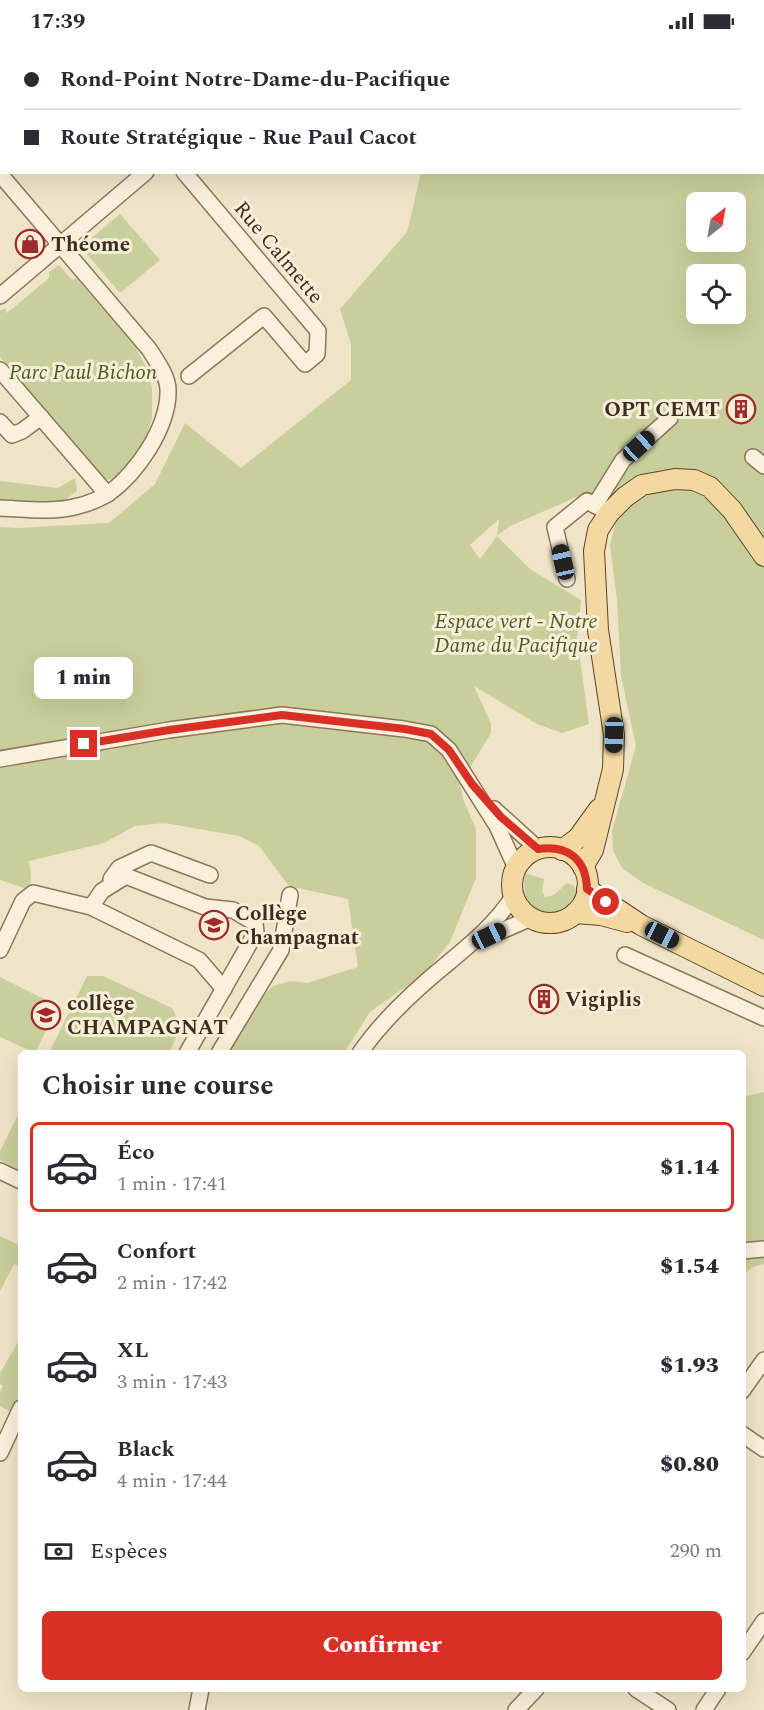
<!DOCTYPE html>
<html lang="fr">
<head>
<meta charset="utf-8">
<style>
	:root { --surface:#fff; --page:#f2f2f3; --text:#2b2b33; --muted:#7c7c81; --line:#e1e1e2; --accent:#d93025 }
	body { margin:0; font-family:Spectral,serif; background:var(--page); color:var(--text); height:100vh; display:flex; flex-direction:column; font-size:22px; white-space:nowrap }
	* { box-sizing:border-box; margin:0 }
	p { font-size:20px; color:var(--muted) }
	.icon { flex:none; width:33px; height:33px; fill:none; stroke:currentColor; stroke-width:2; stroke-linecap:round; stroke-linejoin:round }
	.map { position:relative; flex:1; overflow:hidden }
	.panel { position:absolute; left:18px; top:1008px; width:728px; height:642px; display:flex; flex-direction:column; background:var(--surface); border-radius:9px; box-shadow:0 6px 24px #0002 }
	.panel>* { flex:none }
	.top-card { position:absolute; left:0px; top:0px; width:765px; height:132px; box-shadow:0 6px 24px #0002; display:grid; align-content:center; height:132px; padding:0 24px; background:var(--surface) }
	.needle { width:39px; rotate:31deg }
	.buttons { position:absolute; left:686px; top:150px; display:grid; gap:12px }
	.buttons a { display:grid; place-items:center; width:60px; height:60px; border-radius:9px; background:var(--surface); box-shadow:0 6px 24px #0002; font-size:30px }
	.end { position:absolute; width:27px; height:27px; margin:-14px; border:8px solid #d93025; background:#fff; box-shadow:0 0 0 3px #fff }
	.from { border-radius:50% }
	.bubble { position:absolute; height:42px; border-radius:9px; background:var(--surface); box-shadow:0 6px 24px #0002; font-size:20px; font-weight:800; line-height:42px; text-align:center }
	.car { position:absolute; width:18px; height:36px; margin:-18px -9px; border-radius:8px; box-shadow:0 0 4px 2px #0007; background:linear-gradient(#222 24%,#8ab4d8 0 40%,#222 0 76%,#8ab4d8 0 86%,#222 0) }
	.top-card b { display:flex; align-items:center; gap:21px; height:57px; font-size:22px }
	.top-card b+b { border-top:2px solid var(--line) }
	.top-card i { width:15px; height:15px; background:var(--text) }
	ul { padding:0; list-style:none }
	li { display:flex; align-items:center; gap:18px; height:90px; margin:0 12px 9px; padding:0 12px; border:3px solid transparent; border-radius:9px }
	li div { flex:1 }
	li b { display:block; font-size:22px }
	li em { font-style:normal; font-weight:800 }
	li.selected { border-color:var(--accent) }
	li>.icon { width:54px; height:54px; stroke-width:1.5 }
	h2 { padding:0 24px; font-size:27px; line-height:72px }
	.pay { display:flex; align-items:center; gap:15px; height:66px; padding:0 24px; font-size:22px }
	.pay p { margin-inline-start:auto }
	.action { display:flex; gap:12px; margin-top:auto; padding:12px 24px }
	.action a { flex:1; height:69px; border-radius:9px; background:var(--accent); color:#fff; font-size:24px; font-weight:800; line-height:69px; text-align:center }
	.status { display:flex; justify-content:space-between; align-items:center; height:42px; padding:0 30px; background:var(--surface); direction:ltr }
	.status svg { height:16px; fill:currentColor }
	.map>svg:first-child { display:block }
</style>
</head>
<body>
<div class="status"><b>17:39</b><svg viewBox="0 0 49 12"><path d="M0 12V9h3v3zM5 12V6h3v6zM10 12V3h3v9zM15 12V0h3v12zM26 1h20v11H26zM47 4h2v5h-2z"/></svg></div>
<div class="map">
<svg width="764" height="1668" viewBox="0 0 764 1668">
	<rect width="100%" height="100%" fill="#f0e4c8"/>
	<g fill="#c9cf9b" fill-rule="evenodd">
		<path d="M764 54V898L643 841 622 826 613 809 612 789 636 704 621 634 617 558 610 503 617 475 587 454H579L510 484 497 494 530 527 581 558 577 595 589 682 562 691 537 682 474 644 491 682V691L460 742 463 757 476 787V836L450 900 425 931 370 970 344 1011H222L238 981 273 944 290 939 307 941 358 925 348 857 289 844 259 804 239 794 165 781 135 784 104 801 29 819 31 833 30 848 0 838V485L18 486 109 481 155 442 185 381 241 426 351 338V302L340 267 407 190 421 131 764 130ZM696 160H735V200H696ZM696 232H735V272H696ZM499 477 497 494 480 517 470 503Z"/>
		<path d="M120 172 160 218 120 251 81 205Z"/>
		<path d="M59 223 72 238 76 236 135 304 147 327 152 346V377L145 397 125 427 115 436 108 438 101 435 0 315V269L5 266 7 271 49 236V230Z"/>
		<path d="M75 436 77 449 60 462 0 457V439L58 446Z"/>
		<path d="M525 831 544 837 542 849 545 855 554 853 567 841 574 844 577 853C552 886 518 871 525 831Z"/>
		<path d="M87 934H103L172 966C184 985 177 993 169 1011H49Z"/>
		<path d="M0 935 58 964 35 1011 0 995Z"/>
		<path d="M764 1050V1222L753 1225 743 1233 742 1055Z"/>
		<path d="M21 1067V1129L0 1118V1109Z"/>
		<path d="M0 1194 21 1204V1223L20 1225 14 1222 0 1249Z"/>
		<path d="M21 1295V1366L18 1374 0 1364V1350L3 1344 0 1342V1331Z"/>
	</g>
	<g fill="none" stroke-linecap="round" stroke-linejoin="round">
		<g stroke="#8d765c" stroke-width="18">
			<g id="minor">
				<path d="M74 0 75 2"/>
				<path d="M523 0 526 2"/>
				<path d="M302 2 304 0"/>
				<path d="M684 2 686 0"/>
				<path d="M184 130 318 289 317 312 305 322 264 274 189 334"/>
				<path d="M0 132 149 307C156 318 168 334 168 348 169 385 137 431 108 452 99 457 87 462 78 464 54 471 25 467 0 466"/>
				<path d="M0 254 146 130"/>
				<path d="M0 328 107 452"/>
				<path d="M0 380 12 393 22 389 41 375"/>
				<path d="M753 415 764 424"/>
				<path d="M595 463 623 418 670 376"/>
				<path d="M567 537 555 485 587 459 609 471"/>
				<path d="M0 717 169 688 282 673 404 687 431 692 449 708 497 784 516 826"/>
				<path d="M494 767 538 807"/>
				<path d="M111 837 119 826 151 811 210 833"/>
				<path d="M91 865 199 918 224 947"/>
				<path d="M483 897 531 876"/>
				<path d="M0 908 23 859 33 851 91 865 102 849 126 834 205 865 233 868 255 881 256 890 187 1011"/>
				<path d="M625 913 764 976"/>
				<path d="M219 1011 281 908 290 853"/>
				<path d="M360 1011C383 977 416 947 448 921 473 900 495 882 513 855"/>
				<path d="M0 1129 21 1139"/>
				<path d="M742 1209 764 1207"/>
				<path d="M742 1349 764 1318"/>
				<path d="M742 1392 764 1407"/>
				<path d="M0 1411 21 1366"/>
				<path d="M742 1611 764 1579"/>
				<path d="M636 1647 668 1668"/>
				<path d="M197 1668 201 1647"/>
				<path d="M516 1668 536 1647"/>
				<path d="M704 1668 718 1647"/>
			</g>
		</g>
		<g stroke="#5b4430" stroke-width="22">
			<g id="major">
				<circle cx="550" cy="843" r="38"/>
				<path d="M562 808 578 796 599 767"/>
				<path d="M583 825 593 808 613 727 614 693 598 588 594 509 598 488 609 471 625 455 642 443 675 437 694 438 710 445 732 468 764 514"/>
				<path d="M587 847 641 883 764 944"/>
				<path d="M575 871 601 873 627 880"/>
			</g>
		</g>
		<use href="#minor" stroke="#faf1dc" stroke-width="15"/>
		<use href="#major" stroke="#f3d9a0" stroke-width="20"/>
	</g>
	<g fill="none" stroke-linecap="round" stroke-linejoin="round">
		<path stroke="#d93025" stroke-width="8" d="M84 702 169 688 282 673 405 687 431 692 449 708 472 742 501 775 538 807C567 803 586 816 587 847L606 860"/>
	</g>
	<defs>
		<g id="shop-ring" transform="scale(1.5)"><circle r="9.5" fill="#f7eed8" stroke="#9e2a2b" stroke-width="1.5"/><path d="M-5-2.5h2.3a2.7 3.5 0 0 1 5.4 0H5L5.5 6h-11ZM-1.5-2.5h3a1.5 2.3 0 0 0-3 0Z" fill="#9e2a2b"/></g>
		<g id="building-ring" transform="scale(1.5)"><circle r="9.5" fill="#f7eed8" stroke="#9e2a2b" stroke-width="1.5"/><path d="M-4-6H4V6H1V3H-1V6H-4ZM-2.5-4.3h1.7v1.8h-1.7ZM.8-4.3h1.7v1.8H.8ZM-2.5-1h1.7V.8h-1.7ZM.8-1h1.7V.8H.8Z" fill="#9e2a2b"/></g>
		<g id="school-ring" transform="scale(1.5)"><circle r="9.5" fill="#f7eed8" stroke="#9e2a2b" stroke-width="1.5"/><path d="M0-5L7-2L0 1L-7-2ZM-4 1L0 2.5L4 1V4Q0 6-4 4Z" fill="#9e2a2b"/></g>
	</defs>
	<g fill-rule="evenodd">
		<use href="#shop-ring" x="30" y="202"/>
		<use href="#building-ring" x="741" y="367"/>
		<use href="#school-ring" x="214" y="883"/>
		<use href="#building-ring" x="544" y="957"/>
		<use href="#school-ring" x="46" y="973"/>
	</g>
	<g text-anchor="middle" stroke-width="6" stroke-linejoin="round" paint-order="stroke">
		<g font-size="21" font-weight="bold" fill="#3d2e20" stroke="#f7eed8" text-anchor="start">
			<text x="51" y="209">Théome</text>
			<text x="720" y="374" text-anchor="end">OPT CEMT</text>
			<text x="235" y="878">Collège<tspan x="235" dy="24">Champagnat</tspan></text>
			<text x="565" y="964">Vigiplis</text>
			<text x="67" y="968">collège<tspan x="67" dy="24">CHAMPAGNAT</tspan></text>
		</g>
		<g font-size="21" fill="#3d2e20" stroke="#f7eed8">
			<text transform="translate(279 210) rotate(50)" y="7">Rue Calmette</text>
		</g>
		<g font-size="21" font-style="italic" fill="#4d5a26" stroke="#f7eed8">
			<text x="83" y="337">Parc Paul Bichon</text>
			<text x="516" y="586">Espace vert - Notre<tspan x="516" dy="24">Dame du Pacifique</tspan></text>
		</g>
	</g>
</svg>
<div class="buttons">
<a><svg class="needle" viewBox="-14 -14 28 28"><path d="M0-13l5 13h-10z" fill="#e53935"/><path d="M0 13l5-13h-10z" fill="#7c7c81"/></svg></a>
<a><svg class="icon" aria-label="locate" viewBox="0 0 24 24"><circle cx="12" cy="12" r="6"/><path d="M12 2v4M12 18v4M2 12h4M18 12h4"/></svg></a>
</div>
<i class="end from" style="left:606px;top:860px"></i>
<i class="end" style="left:84px;top:702px"></i>
<div class="bubble" style="left:34px;top:615px;width:99px">1 min</div>
<i class="car" style="left:639px;top:404px;rotate:48deg"></i>
<i class="car" style="left:563px;top:520px;rotate:347deg"></i>
<i class="car" style="left:614px;top:693px;rotate:181deg"></i>
<i class="car" style="left:662px;top:893px;rotate:117deg"></i>
<i class="car" style="left:489px;top:894px;rotate:65deg"></i>
<div class="top-card">
<b><i class="from"></i>Rond-Point Notre-Dame-du-Pacifique</b>
<b><i></i>Route Stratégique - Rue Paul Cacot</b>
</div>
<section class="panel">
<h2>Choisir une course</h2>
<ul>
<li class="selected"><svg class="icon" aria-label="car" viewBox="0 0 24 24"><path d="M5 17H2v-5l4-1 3-4h7l3 4 3 1v5h-3M9 17h6M6 11h13"/><circle cx="7" cy="17" r="2"/><circle cx="17" cy="17" r="2"/></svg><div><b>Éco</b><p>1 min · 17:41</p></div><em>$1.14</em></li>
<li><svg class="icon" aria-label="car" viewBox="0 0 24 24"><path d="M5 17H2v-5l4-1 3-4h7l3 4 3 1v5h-3M9 17h6M6 11h13"/><circle cx="7" cy="17" r="2"/><circle cx="17" cy="17" r="2"/></svg><div><b>Confort</b><p>2 min · 17:42</p></div><em>$1.54</em></li>
<li><svg class="icon" aria-label="car" viewBox="0 0 24 24"><path d="M5 17H2v-5l4-1 3-4h7l3 4 3 1v5h-3M9 17h6M6 11h13"/><circle cx="7" cy="17" r="2"/><circle cx="17" cy="17" r="2"/></svg><div><b>XL</b><p>3 min · 17:43</p></div><em>$1.93</em></li>
<li><svg class="icon" aria-label="car" viewBox="0 0 24 24"><path d="M5 17H2v-5l4-1 3-4h7l3 4 3 1v5h-3M9 17h6M6 11h13"/><circle cx="7" cy="17" r="2"/><circle cx="17" cy="17" r="2"/></svg><div><b>Black</b><p>4 min · 17:44</p></div><em>$0.80</em></li>
</ul>
<div class="pay"><svg class="icon" aria-label="cash" viewBox="0 0 24 24"><path d="M3 7h18v10H3z"/><circle cx="12" cy="12" r="2"/></svg>Espèces<p>290 m</p></div>
<div class="action"><a>Confirmer</a></div>
</section>
</div>
</body>
</html>
